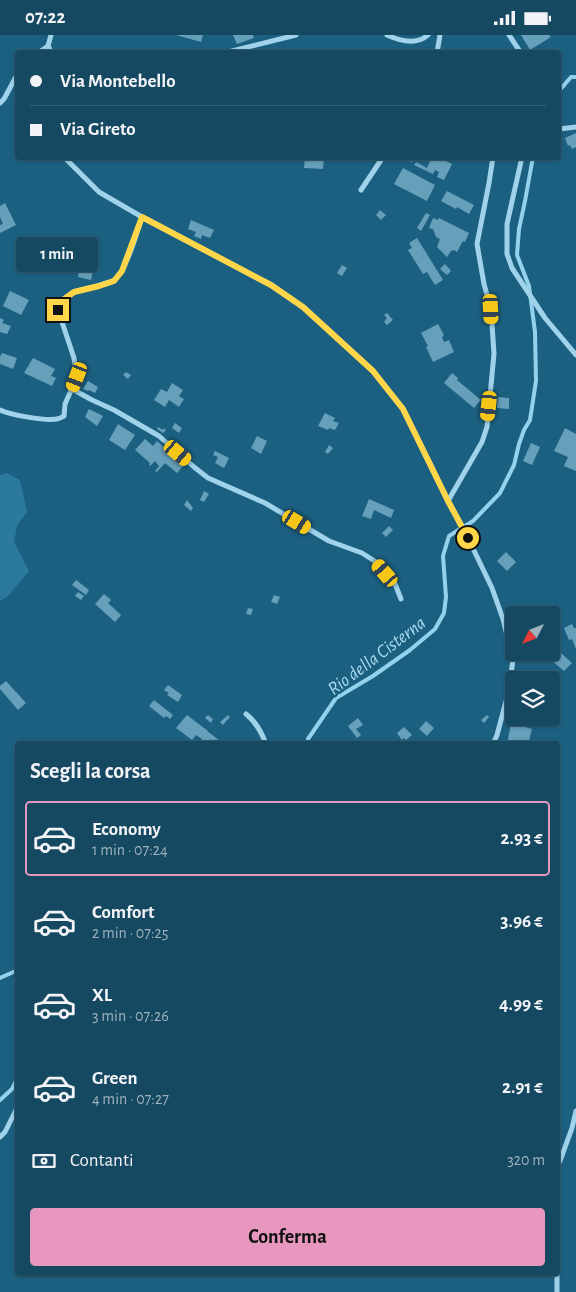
<!DOCTYPE html>
<html lang="it">
<head>
<meta charset="utf-8">
<style>
	:root { --surface:#154861; --page:#1e4f67; --text:#f1f3f6; --muted:#9db2bd; --line:#346076; --accent:#e797bd }
	body { margin:0; font-family:"Alegreya Sans",sans-serif; background:var(--page); color:var(--text); height:100vh; display:flex; flex-direction:column; font-size:19px; white-space:nowrap }
	* { box-sizing:border-box; margin:0 }
	p { font-size:16px; color:var(--muted) }
	.icon { flex:none; width:28px; height:28px; fill:none; stroke:currentColor; stroke-width:2; stroke-linecap:round; stroke-linejoin:round }
	.map { position:relative; flex:1; overflow:hidden }
	.panel { position:absolute; left:15px; top:706px; width:545px; height:535px; display:flex; flex-direction:column; background:var(--surface); border-radius:5px; box-shadow:0 1px 4px #0004,0 0 0 1px var(--line) }
	.panel>* { flex:none }
	.hud { position:absolute; left:15px; top:15px; width:546px; height:110px; border-radius:5px; box-shadow:0 1px 4px #0004,0 0 0 1px var(--line); display:grid; align-content:center; height:110px; padding:0 15px; background:var(--surface) }
	.needle { width:32px; rotate:228deg }
	.tools { position:absolute; left:505px; top:571px; display:grid; gap:10px }
	.tools a { display:grid; place-items:center; width:55px; height:55px; border-radius:5px; background:var(--surface); box-shadow:0 1px 4px #0004,0 0 0 1px var(--line); font-size:25px }
	.end { position:absolute; width:22px; height:22px; margin:-11px; border:6px solid #ffd54a; background:#111; box-shadow:0 0 0 2px #111 }
	.from { border-radius:50% }
	.bubble { position:absolute; height:35px; border-radius:5px; background:var(--surface); box-shadow:0 1px 4px #0004,0 0 0 1px var(--line); font-size:16px; font-weight:700; line-height:35px; text-align:center }
	.car { position:absolute; width:15px; height:30px; margin:-15px -8px; border-radius:6px; box-shadow:0 0 4px 1px #0007; background:linear-gradient(#f5c518 24%,#345 0 40%,#f5c518 0 76%,#345 0 86%,#f5c518 0) }
	.hud b { display:flex; align-items:center; gap:18px; height:48px; font-size:19px }
	.hud b+b { border-top:1px solid var(--line) }
	.hud i { width:12px; height:12px; background:var(--text) }
	ul { padding:0; list-style:none }
	li { display:flex; align-items:center; gap:15px; height:75px; margin:0 10px 8px; padding:0 5px; border:2px solid transparent; border-radius:5px }
	li div { flex:1 }
	li b { display:block; font-size:19px }
	li em { font-style:normal; font-weight:700 }
	li.current { border-color:var(--accent) }
	li>.icon { width:45px; height:45px; stroke-width:1.5 }
	h2 { padding:0 15px; font-size:22px; line-height:60px }
	.pay { display:flex; align-items:center; gap:12px; height:55px; padding:0 15px; font-size:19px }
	.pay p { margin-inline-start:auto }
	.button { display:flex; gap:10px; margin-top:auto; padding:10px 15px }
	.button a { flex:1; height:58px; border-radius:5px; background:var(--accent); color:#111; font-size:20px; font-weight:700; line-height:58px; text-align:center }
	.status { display:flex; justify-content:space-between; align-items:center; height:35px; padding:0 25px; background:var(--surface); direction:ltr }
	.status svg { height:14px; fill:currentColor }
	.map>svg:first-child { display:block }
</style>
</head>
<body>
<div class="status"><b>07:22</b><svg viewBox="0 0 49 12"><path d="M0 12V9h3v3zM5 12V6h3v6zM10 12V3h3v9zM15 12V0h3v12zM26 1h20v11H26zM47 4h2v5h-2z"/></svg></div>
<div class="map">
<svg width="576" height="1257" viewBox="0 0 576 1257">
	<rect width="100%" height="100%" fill="#1c6081"/>
	<path fill="#2b7a9e" d="M7 438 20 445 27 477 17 491 14 507 29 536 8 561 0 566V440Z"/>
	<g fill="none" stroke-linecap="round" stroke-linejoin="round">
		<g stroke="#93d1ec" stroke-width="4">
			<path d="M559 56 571 42H576"/>
			<path d="M308 709V704L336 663 373 641 410 615 435 594 444 578 446 562 443 521 449 501 473 486 500 458 514 430 519 409 524 395 530 385 536 346 535 297 529 251 517 220 519 194 525 166 533 122"/>
			<path d="M0 943 18 935"/>
			<path d="M0 1065 12 1054 18 1042"/>
		</g>
	</g>
	<g fill="#669fba">
		<path d="M176 0H203L201 7Z"/>
		<path d="M233 0H253L254 3 237 9Z"/>
		<path d="M521 0H549L551 2 530 15Z"/>
		<path d="M576 98V112L572 114 570 110 568 111 565 103Z"/>
		<path d="M305 122H324L323 134 304 133Z"/>
		<path d="M403 122H415L412 127Z"/>
		<path d="M432 122H438L452 129 444 145 437 142 439 137 435 135 433 139 414 130 416 127 427 133Z"/>
		<path d="M403 133 435 150 427 166 394 149Z"/>
		<path d="M447 156 474 170 469 179 457 172 456 174 441 166Z"/>
		<path d="M5 168 16 190 0 198V190L3 189 0 182V171Z"/>
		<path d="M380 175 386 180 381 185 376 180Z"/>
		<path d="M426 178 430 180 421 196 417 193Z"/>
		<path d="M433 183 438 185 439 183 469 198 465 207 463 206 457 217 454 215 451 216 447 222 437 212 440 204 436 202 433 194 429 193Z"/>
		<path d="M191 185 214 195 210 203 202 200 201 204 194 201 196 197 188 194Z"/>
		<path d="M417 203 443 245 435 250 427 237 423 239 408 215 412 213 409 208Z"/>
		<path d="M445 229 451 236 447 240 440 234Z"/>
		<path d="M342 230 347 233 342 241 337 238Z"/>
		<path d="M79 233 93 236 91 245 78 242Z"/>
		<path d="M10 256 29 265 21 280 3 271Z"/>
		<path d="M387 278 393 285 387 290 384 287 387 283 384 280Z"/>
		<path d="M0 283 4 285 2 288 11 291 7 299 0 297Z"/>
		<path d="M438 289 444 300 442 302 444 307 449 305 454 317 433 327 426 312 428 311 421 298Z"/>
		<path d="M2 318 17 323 13 334 0 329V322Z"/>
		<path d="M33 323 55 334 51 341 56 343 52 351 24 338Z"/>
		<path d="M126 337 131 340 128 344 123 340Z"/>
		<path d="M452 338 458 343 457 345 481 365 474 373 444 348Z"/>
		<path d="M88 346 98 352 95 358 89 355 88 356 83 354Z"/>
		<path d="M172 348 183 355 179 361 184 364 179 372 169 365 165 372 154 365 161 354 167 357Z"/>
		<path d="M498 362 509 363V374L497 373Z"/>
		<path d="M89 374 103 381 97 391 85 382Z"/>
		<path d="M325 378 335 383 333 386 339 388 335 395 329 393 328 395 318 391Z"/>
		<path d="M175 388 182 393 179 398 172 393Z"/>
		<path d="M118 389 135 400 125 415 109 405Z"/>
		<path d="M158 392 163 395 164 393 166 395 163 398 157 394Z"/>
		<path d="M565 393 576 399V436L564 431 568 422 554 416Z"/>
		<path d="M257 401 267 406 261 419 251 413Z"/>
		<path d="M145 404 153 411 157 406 184 430 177 438 165 428 157 437 155 436 159 431 155 426 150 431 149 429 150 428 135 415Z"/>
		<path d="M531 408 540 412 532 430 523 426Z"/>
		<path d="M329 410 333 413 328 419 325 417Z"/>
		<path d="M215 416 229 423 224 433 215 428 218 422 213 420Z"/>
		<path d="M204 456 209 459 204 467 200 465Z"/>
		<path d="M369 464 394 475 391 483 374 475 371 484 362 481Z"/>
		<path d="M187 465 193 473 191 476 184 470Z"/>
		<path d="M389 491 393 495 386 502 382 498Z"/>
		<path d="M506 517 516 527 507 536 497 526Z"/>
		<path d="M76 545 89 555 86 560 72 550Z"/>
		<path d="M78 557 84 561 81 565 75 561Z"/>
		<path d="M104 559 111 565 108 568 121 580 115 587 95 569Z"/>
		<path d="M274 560 280 562 277 569 271 567Z"/>
		<path d="M248 573 253 574 251 580 246 579Z"/>
		<path d="M572 589 574 593H576V614L572 604 569 605 564 593Z"/>
		<path d="M551 609 572 628 564 636 543 618H551Z"/>
		<path d="M6 646 26 668 18 675 0 654V651Z"/>
		<path d="M168 650 182 660 178 667 167 660 169 658 164 655Z"/>
		<path d="M154 665 173 680 170 684 166 681 164 683 149 671Z"/>
		<path d="M187 680 208 696H207L224 709H198L202 704 196 700 192 705 176 693Z"/>
		<path d="M208 680 213 684 211 688 205 683Z"/>
		<path d="M228 680 230 682 223 690 220 687Z"/>
		<path d="M487 680 489 682 484 688 481 685Z"/>
		<path d="M358 683 363 690 356 694 361 700 357 703 348 691Z"/>
		<path d="M426 686 434 693 427 701 419 694Z"/>
		<path d="M511 688 532 694 528 709H507Z"/>
		<path d="M404 692 412 700 406 705 404 703 402 705 397 698Z"/>
	</g>
	<g fill="none" stroke-linecap="round" stroke-linejoin="round">
		<g stroke="#a0d3ea" stroke-width="5">
			<path d="M387 0C400 6 417 10 428 0"/>
			<path d="M509 0 521 18"/>
			<path d="M48 11 51 0"/>
			<path d="M38 18 48 11 52 18"/>
			<path d="M224 18 296 0"/>
			<path d="M437 18 440 0"/>
			<path d="M0 68 4 64 18 38"/>
			<path d="M559 94 576 92"/>
			<path d="M64 122 99 157 142 182 271 250 303 272 373 336 403 374 448 466 468 503 492 553 503 584 513 625 508 659 497 700 493 709"/>
			<path d="M522 122 507 189V219L512 233 545 283 576 320"/>
			<path d="M361 155 383 122"/>
			<path d="M72 354 92 365 114 375 159 401 194 432 208 443 265 468 329 506 362 518 376 527 395 549 401 564"/>
			<path d="M0 375C10 380 45 386 57 384 61 383 60 383 64 381L65 369 77 342 74 323 58 275C70 251 81 257 103 249 106 248 111 247 114 245 126 237 137 197 142 182"/>
			<path d="M448 466 482 407 487 392 494 319 491 274 484 249 477 209 489 148 493 122"/>
			<path d="M246 679C256 687 261 696 266 709"/>
			<path d="M0 1102 5 1097 18 1071"/>
			<path d="M558 1129 560 1126 572 1093 576 1076"/>
			<path d="M557 1239V1257"/>
		</g>
	</g>
	<g fill="none" stroke-linecap="round" stroke-linejoin="round">
		<path stroke="#ffd54a" stroke-width="6" d="M58 275 63 265 74 257 99 251 114 246 122 236 142 182 271 250 303 272 373 336 403 374 448 466 468 503"/>
	</g>
	<g text-anchor="middle" stroke-width="5" stroke-linejoin="round" paint-order="stroke">
		<g font-size="19" font-style="italic" fill="#abdcf1" stroke="#1c6081">
			<text transform="translate(376 620) rotate(-37)" y="7">Rio della Cisterna</text>
		</g>
	</g>
</svg>
<div class="tools">
<a><svg class="needle" viewBox="-14 -14 28 28"><path d="M0-13l5 13h-10z" fill="#e53935"/><path d="M0 13l5-13h-10z" fill="#9db2bd"/></svg></a>
<a><svg class="icon" aria-label="layers" viewBox="0 0 24 24"><path d="M12 4l9 5-9 5-9-5zM3 14l9 5 9-5"/></svg></a>
</div>
<i class="end from" style="left:468px;top:503px"></i>
<i class="end" style="left:58px;top:275px"></i>
<div class="bubble" style="left:16px;top:202px;width:82px">1 min</div>
<i class="car" style="left:491px;top:274px;rotate:177deg"></i>
<i class="car" style="left:77px;top:342px;rotate:201deg"></i>
<i class="car" style="left:489px;top:371px;rotate:186deg"></i>
<i class="car" style="left:178px;top:418px;rotate:130deg"></i>
<i class="car" style="left:297px;top:487px;rotate:121deg"></i>
<i class="car" style="left:385px;top:538px;rotate:319deg"></i>
<div class="hud">
<b><i class="from"></i>Via Montebello</b>
<b><i></i>Via Gireto</b>
</div>
<section class="panel">
<h2>Scegli la corsa</h2>
<ul>
<li class="current"><svg class="icon" aria-label="car" viewBox="0 0 24 24"><path d="M5 17H2v-5l4-1 3-4h7l3 4 3 1v5h-3M9 17h6M6 11h13"/><circle cx="7" cy="17" r="2"/><circle cx="17" cy="17" r="2"/></svg><div><b>Economy</b><p>1 min · 07:24</p></div><em>2.93 €</em></li>
<li><svg class="icon" aria-label="car" viewBox="0 0 24 24"><path d="M5 17H2v-5l4-1 3-4h7l3 4 3 1v5h-3M9 17h6M6 11h13"/><circle cx="7" cy="17" r="2"/><circle cx="17" cy="17" r="2"/></svg><div><b>Comfort</b><p>2 min · 07:25</p></div><em>3.96 €</em></li>
<li><svg class="icon" aria-label="car" viewBox="0 0 24 24"><path d="M5 17H2v-5l4-1 3-4h7l3 4 3 1v5h-3M9 17h6M6 11h13"/><circle cx="7" cy="17" r="2"/><circle cx="17" cy="17" r="2"/></svg><div><b>XL</b><p>3 min · 07:26</p></div><em>4.99 €</em></li>
<li><svg class="icon" aria-label="car" viewBox="0 0 24 24"><path d="M5 17H2v-5l4-1 3-4h7l3 4 3 1v5h-3M9 17h6M6 11h13"/><circle cx="7" cy="17" r="2"/><circle cx="17" cy="17" r="2"/></svg><div><b>Green</b><p>4 min · 07:27</p></div><em>2.91 €</em></li>
</ul>
<div class="pay"><svg class="icon" aria-label="cash" viewBox="0 0 24 24"><path d="M3 7h18v10H3z"/><circle cx="12" cy="12" r="2"/></svg>Contanti<p>320 m</p></div>
<div class="button"><a>Conferma</a></div>
</section>
</div>
</body>
</html>
